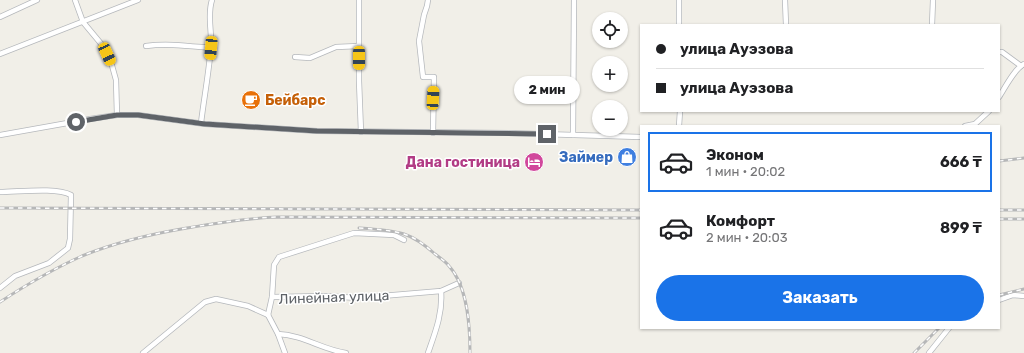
<!DOCTYPE html>
<html lang="ru">
<head>
<meta charset="utf-8">
<style>
	:root { --surface:#fff; --page:#f6f6f6; --text:#202124; --muted:#757577; --line:#e0e0e0; --accent:#1a73e8 }
	body { margin:0; font-family:Rubik,sans-serif; background:var(--page); color:var(--text); height:100vh; display:flex; flex-direction:column; font-size:15px; white-space:nowrap }
	* { box-sizing:border-box; margin:0 }
	p { font-size:13px; color:var(--muted) }
	.icon { flex:none; width:22px; height:22px; fill:none; stroke:currentColor; stroke-width:2; stroke-linecap:round; stroke-linejoin:round }
	.map { position:relative; flex:1; overflow:hidden }
	.drawer { position:absolute; left:640px; top:125px; width:360px; height:204px; display:flex; flex-direction:column; background:var(--surface); border-radius:0px; box-shadow:0 1px 3px #0004 }
	.drawer>* { flex:none }
	.guide { position:absolute; left:640px; top:24px; width:360px; height:88px; border-radius:0px; box-shadow:0 1px 3px #0004; display:grid; align-content:center; height:88px; padding:0 16px; background:var(--surface) }
	.fabs { position:absolute; left:592px; top:12px; display:grid; gap:8px }
	.fabs a { display:grid; place-items:center; width:36px; height:36px; border-radius:50%; background:var(--surface); box-shadow:0 1px 3px #0004; font-size:20px }
	.end { position:absolute; width:18px; height:18px; margin:-9px; border:5px solid #5f6368; background:#fff; box-shadow:0 0 0 2px #fff }
	.from { border-radius:50% }
	.bubble { position:absolute; height:28px; border-radius:14px; background:var(--surface); box-shadow:0 1px 3px #0004; font-size:13px; font-weight:700; line-height:28px; text-align:center }
	.car { position:absolute; width:12px; height:24px; margin:-12px -6px; border-radius:5px; box-shadow:0 0 3px 1px #0007; background:linear-gradient(#f5c518 24%,#345 0 40%,#f5c518 0 76%,#345 0 86%,#f5c518 0) }
	.guide b { display:flex; align-items:center; gap:14px; height:38px; font-size:15px }
	.guide b+b { border-top:1px solid var(--line) }
	.guide i { width:10px; height:10px; background:var(--text) }
	ul { padding:7px 0 0; list-style:none }
	li { display:flex; align-items:center; gap:12px; height:60px; margin:0 8px 6px; padding:0 8px; border:2px solid transparent; border-radius:0px }
	li div { flex:1 }
	li b { display:block; font-size:15px }
	li em { font-style:normal; font-weight:700 }
	li.active { border-color:var(--accent) }
	li>.icon { width:36px; height:36px; stroke-width:1.5 }
	.cta { display:flex; gap:8px; margin-top:auto; padding:8px 16px }
	.cta a { flex:1; height:46px; border-radius:24px; background:var(--accent); color:#fff; font-size:16px; font-weight:700; line-height:46px; text-align:center }
	.map>svg:first-child { display:block }
</style>
</head>
<body>
<div class="map">
<svg width="1024" height="353" viewBox="0 0 1024 353">
	<rect width="100%" height="100%" fill="#f1efe8"/>
	<g fill="none" stroke-linecap="round" stroke-linejoin="round">
		<g stroke="#b5b8bc" stroke-width="6">
			<g id="street">
				<path d="M75 0 83 22 103 46 111 62 116 80 117 115"/>
				<path d="M359 0V81L361 132"/>
				<path d="M428 0 427 6 424 15 419 41 423 77H434L433 133"/>
				<path d="M679 0V25"/>
				<path d="M785 0 786 25"/>
				<path d="M0 17 37 0"/>
				<path d="M932 25 933 0"/>
				<path d="M146 46C167 43 189 46 211 48"/>
				<path d="M999 52H1002L1021 66"/>
				<path d="M0 54 138 0"/>
				<path d="M295 57 310 58 336 47 359 46"/>
				<path d="M999 97C1005 88 1014 69 1024 64"/>
				<path d="M201 123C204 98 209 72 211 46 212 31 207 15 212 0"/>
				<path d="M679 126 680 111"/>
				<path d="M965 126 975 124 989 111"/>
				<path d="M0 135 90 119 117 115H138L205 124 317 131 508 133 641 137"/>
				<path d="M573 135 574 0"/>
				<path d="M0 192C19 192 56 187 71 195L70 239 68 248 49 263 15 276 0 288"/>
				<path d="M272 297 274 265 279 257 354 233 394 235 404 240"/>
				<path d="M999 300 1013 295 1024 296"/>
				<path d="M268 315 272 297 325 296 358 298 441 291 459 283"/>
				<path d="M268 315 278 334 285 353"/>
				<path d="M278 334C303 335 323 350 346 353"/>
				<path d="M143 353 205 302 216 299 248 306 268 315"/>
				<path d="M428 353C435 333 443 313 441 291"/>
				<path d="M929 353 949 328"/>
			</g>
		</g>
		<use href="#street" stroke="#fff" stroke-width="4.5"/>
		<g stroke="#b6b7b8" stroke-width="3">
			<g id="rail">
				<path d="M999 161 1024 158"/>
				<path d="M0 208 641 210"/>
				<path d="M999 210H1024"/>
				<path d="M999 219H1024"/>
				<path d="M359 228C374 229 390 230 404 234 416 238 426 246 435 254 440 258 445 261 449 266 468 287 470 326 470 353"/>
				<path d="M999 295 1024 289"/>
				<path d="M0 302C26 285 53 269 82 256 116 242 151 234 187 228 217 223 247 218 278 217L641 218"/>
				<path d="M914 353 939 328"/>
			</g>
		</g>
		<use href="#rail" stroke="#fff" stroke-width="1.5" stroke-dasharray="4.5" stroke-linecap="butt"/>
	</g>
	<g fill="none" stroke-linecap="round" stroke-linejoin="round">
		<path stroke="#5f6368" stroke-width="5" d="M76 122 117 115H138L205 124 317 131 547 134"/>
	</g>
	<defs>
		<g id="cafe-disc" transform="scale(1)"><circle r="9.5" fill="#e8710a" stroke="#fff"/><path d="M-5.5-4.5H6V0H3Q3 3.5 0 3.5H-2.5Q-5.5 3.5-5.5 0ZM3-3.2v2h1.7v-2ZM-6 4.5H4V6H-6Z" fill="#fff"/></g>
		<g id="shop-disc" transform="scale(1)"><circle r="9.5" fill="#3f7fe0" stroke="#fff"/><path d="M-5-2.5h2.3a2.7 3.5 0 0 1 5.4 0H5L5.5 6h-11ZM-1.5-2.5h3a1.5 2.3 0 0 0-3 0Z" fill="#fff"/></g>
		<g id="hotel-disc" transform="scale(1)"><circle r="9.5" fill="#d1479c" stroke="#fff"/><path d="M-6-4.5h1.5V1H6V5H4.5V3h-9V5H-6ZM-4 0a1.8 1.8 0 1 1 3.6 0ZM.5 0V-2.5h3Q6-2.5 6 0Z" fill="#fff"/></g>
	</defs>
	<g fill-rule="evenodd">
		<use href="#cafe-disc" x="251" y="100"/>
		<use href="#shop-disc" x="627" y="157"/>
		<use href="#hotel-disc" x="534" y="162"/>
	</g>
	<g text-anchor="middle" stroke-width="3" stroke-linejoin="round" paint-order="stroke">
		<g font-size="14" font-weight="bold" fill="#c56008" stroke="#fff" text-anchor="start">
			<text x="265" y="105">Бейбарс</text>
		</g>
		<g font-size="14" font-weight="bold" fill="#366cbe" stroke="#fff" text-anchor="end">
			<text x="613" y="162">Займер</text>
		</g>
		<g font-size="14" font-weight="bold" fill="#b23c85" stroke="#fff" text-anchor="end">
			<text x="520" y="167">Дана гостиница</text>
		</g>
		<g font-size="14" fill="#5f6368" stroke="#fff">
			<text transform="translate(334 297) rotate(-2)" y="5">Линейная улица</text>
		</g>
	</g>
</svg>
<div class="fabs">
<a><svg class="icon" aria-label="locate" viewBox="0 0 24 24"><circle cx="12" cy="12" r="6"/><path d="M12 2v4M12 18v4M2 12h4M18 12h4"/></svg></a>
<a>+</a>
<a>−</a>
</div>
<i class="end from" style="left:76px;top:122px"></i>
<i class="end" style="left:547px;top:134px"></i>
<div class="bubble" style="left:514px;top:76px;width:66px">2 мин</div>
<i class="car" style="left:211px;top:48px;rotate:185deg"></i>
<i class="car" style="left:107px;top:54px;rotate:155deg"></i>
<i class="car" style="left:359px;top:58px;rotate:180deg"></i>
<i class="car" style="left:433px;top:98px;rotate:3deg"></i>
<div class="guide">
<b><i class="from"></i>улица Ауэзова</b>
<b><i></i>улица Ауэзова</b>
</div>
<section class="drawer">
<ul>
<li class="active"><svg class="icon" aria-label="car" viewBox="0 0 24 24"><path d="M5 17H2v-5l4-1 3-4h7l3 4 3 1v5h-3M9 17h6M6 11h13"/><circle cx="7" cy="17" r="2"/><circle cx="17" cy="17" r="2"/></svg><div><b>Эконом</b><p>1 мин · 20:02</p></div><em>666 ₸</em></li>
<li><svg class="icon" aria-label="car" viewBox="0 0 24 24"><path d="M5 17H2v-5l4-1 3-4h7l3 4 3 1v5h-3M9 17h6M6 11h13"/><circle cx="7" cy="17" r="2"/><circle cx="17" cy="17" r="2"/></svg><div><b>Комфорт</b><p>2 мин · 20:03</p></div><em>899 ₸</em></li>
</ul>
<div class="cta"><a>Заказать</a></div>
</section>
</div>
</body>
</html>
